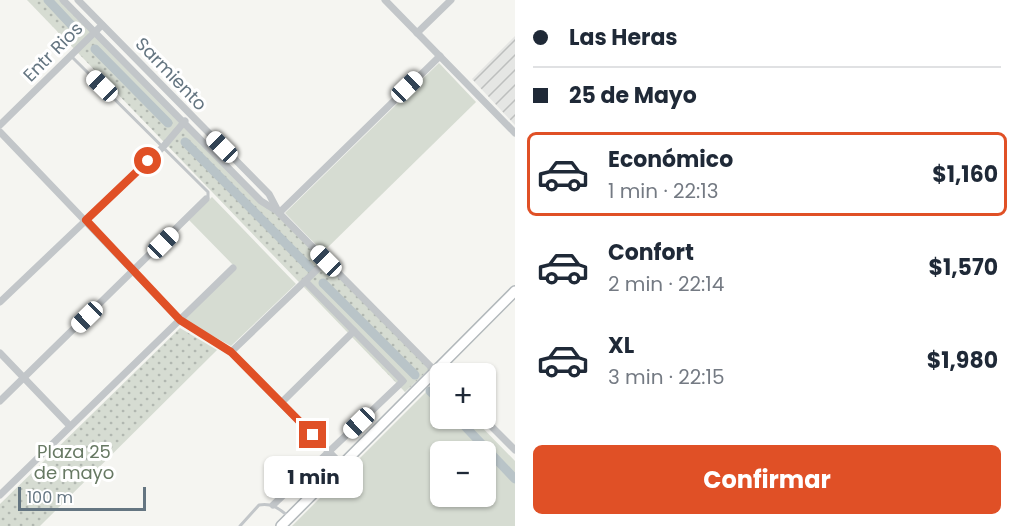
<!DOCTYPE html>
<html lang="es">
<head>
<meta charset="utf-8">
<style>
	:root { --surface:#fff; --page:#f6f6f7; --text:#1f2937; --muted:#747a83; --line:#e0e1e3; --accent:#e05026 }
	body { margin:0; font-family:Poppins,sans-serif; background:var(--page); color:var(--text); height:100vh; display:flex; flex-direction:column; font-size:22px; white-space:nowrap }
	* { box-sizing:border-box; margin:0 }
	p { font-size:20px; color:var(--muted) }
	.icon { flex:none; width:33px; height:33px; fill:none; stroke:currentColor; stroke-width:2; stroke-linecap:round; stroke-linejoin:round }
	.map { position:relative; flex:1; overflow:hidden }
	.side { display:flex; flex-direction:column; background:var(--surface); width:504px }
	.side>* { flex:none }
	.hud { display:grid; align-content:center; height:132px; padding:0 18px; background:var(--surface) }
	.tools { position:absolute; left:430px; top:363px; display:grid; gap:12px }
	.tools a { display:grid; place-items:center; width:66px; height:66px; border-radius:9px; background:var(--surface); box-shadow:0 2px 4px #0004; font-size:30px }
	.scale { position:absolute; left:18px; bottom:15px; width:128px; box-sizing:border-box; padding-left:6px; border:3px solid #647581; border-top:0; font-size:16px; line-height:21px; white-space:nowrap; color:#647581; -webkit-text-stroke:4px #fff; paint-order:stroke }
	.end { position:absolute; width:27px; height:27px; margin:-14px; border:8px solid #e05026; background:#fff; box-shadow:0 0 0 3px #fff }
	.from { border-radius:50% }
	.bubble { position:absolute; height:42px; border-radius:9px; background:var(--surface); box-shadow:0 2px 4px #0004; font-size:20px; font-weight:700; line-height:42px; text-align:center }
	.car { position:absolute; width:18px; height:36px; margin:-18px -9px; border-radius:8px; box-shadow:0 0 4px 2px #0007; background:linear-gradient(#fff 24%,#345 0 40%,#fff 0 76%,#345 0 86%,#fff 0) }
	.hud b { display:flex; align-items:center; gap:21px; height:57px; font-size:22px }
	.hud b+b { border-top:2px solid var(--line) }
	.hud i { width:15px; height:15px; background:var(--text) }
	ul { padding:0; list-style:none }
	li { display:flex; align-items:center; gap:18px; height:84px; margin:0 12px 9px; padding:0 6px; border:3px solid transparent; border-radius:9px }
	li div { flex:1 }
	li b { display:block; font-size:22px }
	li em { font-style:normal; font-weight:700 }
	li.active { border-color:var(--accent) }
	li>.icon { width:54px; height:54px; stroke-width:1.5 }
	.cta { display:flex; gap:12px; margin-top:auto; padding:12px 18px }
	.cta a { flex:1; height:69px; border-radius:9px; background:var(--accent); color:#fff; font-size:24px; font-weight:700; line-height:69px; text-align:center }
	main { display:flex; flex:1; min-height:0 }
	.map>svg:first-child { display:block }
</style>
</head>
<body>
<main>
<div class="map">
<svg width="515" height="526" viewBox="0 0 515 526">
	<defs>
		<pattern id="industrial-furrows" width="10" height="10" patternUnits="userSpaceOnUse" patternTransform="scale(1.5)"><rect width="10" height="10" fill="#e5e6e4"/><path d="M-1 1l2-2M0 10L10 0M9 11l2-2" fill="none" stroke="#bdbfbe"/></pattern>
		<pattern id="park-dots" width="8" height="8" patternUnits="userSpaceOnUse" patternTransform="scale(1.5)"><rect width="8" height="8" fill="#d6dcd2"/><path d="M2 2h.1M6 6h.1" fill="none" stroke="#b1b7b0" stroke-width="1.8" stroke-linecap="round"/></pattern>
	</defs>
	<rect width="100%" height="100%" fill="#f5f5f1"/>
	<path fill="url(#industrial-furrows)" d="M515 36V125L472 79Z"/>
	<g fill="#d6dcd2" fill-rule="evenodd">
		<path d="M439 63 476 102 323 252 285 213Z"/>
		<path d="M212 197 296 284 231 346 184 320 236 268 189 220Z"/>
		<path d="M437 381 441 385V418L474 419 515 461V526H292ZM441 452H486V496H441Z"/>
	</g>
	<g fill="url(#park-dots)">
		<path d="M27 0H67L429 369 405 392Z"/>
		<path d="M180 328 217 350 40 526H0V504Z"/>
	</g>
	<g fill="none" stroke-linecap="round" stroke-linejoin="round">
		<g stroke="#b9c4c8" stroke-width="9">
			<path d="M48 0 77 31"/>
			<path d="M95 49 168 123"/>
			<path d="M185 142 310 268"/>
			<path d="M323 283 415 375"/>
			<path d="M430 391 441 402"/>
			<path d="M457 418 515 479"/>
		</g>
		<g stroke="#b2b8bb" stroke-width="12">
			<path id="secondary" d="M281 526 515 291"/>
		</g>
		<g stroke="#c2c6c9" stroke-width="3">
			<path d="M71 56 208 192V198"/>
			<path d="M240 526 259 505C273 503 278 508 288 516"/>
		</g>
		<g stroke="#c2c6c9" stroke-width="7">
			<path d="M63 0 261 201 277 211"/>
			<path d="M78 0 269 194 279 213 441 377"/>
			<path d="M385 0 515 133"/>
			<path d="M417 33 451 0"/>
			<path d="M0 125 102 25"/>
			<path d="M0 132 180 320 231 352 342 465"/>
			<path d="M279 213 440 56"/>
			<path d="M0 302 163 147 185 121"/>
			<path d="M231 352 326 261"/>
			<path d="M0 353 70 426"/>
			<path d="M0 401 206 199"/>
			<path d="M282 402 354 331"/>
			<path d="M483 418 515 450"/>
			<path d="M0 495 233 268"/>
			<path d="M273 505 403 381 305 281"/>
		</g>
		<use href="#secondary" stroke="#fff" stroke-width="9"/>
	</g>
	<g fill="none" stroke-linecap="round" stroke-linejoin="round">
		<path stroke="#e05026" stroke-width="8" d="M148 161 86 220 180 320 231 352 313 435"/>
	</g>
	<g text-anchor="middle" stroke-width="6" stroke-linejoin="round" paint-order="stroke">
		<g font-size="18" fill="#647581" stroke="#fff">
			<text transform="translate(53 52) rotate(-45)" y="6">Entr Rios</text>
			<text transform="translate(171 74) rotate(46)" y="6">Sarmiento</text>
		</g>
		<g font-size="18" fill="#677963" stroke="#fff">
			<text x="74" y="458">Plaza 25<tspan x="74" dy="21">de mayo</tspan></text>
		</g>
	</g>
</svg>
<div class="tools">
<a>+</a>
<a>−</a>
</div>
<div class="scale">100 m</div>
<i class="end from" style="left:148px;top:161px"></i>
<i class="end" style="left:313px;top:435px"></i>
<div class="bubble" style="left:264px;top:456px;width:99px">1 min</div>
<i class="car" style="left:102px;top:86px;rotate:314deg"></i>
<i class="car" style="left:407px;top:87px;rotate:46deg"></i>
<i class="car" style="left:222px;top:147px;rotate:315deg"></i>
<i class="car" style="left:163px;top:243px;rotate:45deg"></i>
<i class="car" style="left:326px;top:261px;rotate:315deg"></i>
<i class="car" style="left:87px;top:317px;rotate:226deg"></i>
<i class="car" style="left:359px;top:423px;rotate:226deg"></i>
</div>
<section class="side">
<div class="hud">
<b><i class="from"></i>Las Heras</b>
<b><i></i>25 de Mayo</b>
</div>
<ul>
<li class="active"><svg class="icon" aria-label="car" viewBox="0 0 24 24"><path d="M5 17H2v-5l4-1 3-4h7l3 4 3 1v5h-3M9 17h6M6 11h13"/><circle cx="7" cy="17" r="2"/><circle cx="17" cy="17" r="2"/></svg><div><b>Económico</b><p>1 min · 22:13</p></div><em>$1,160</em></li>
<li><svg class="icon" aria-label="car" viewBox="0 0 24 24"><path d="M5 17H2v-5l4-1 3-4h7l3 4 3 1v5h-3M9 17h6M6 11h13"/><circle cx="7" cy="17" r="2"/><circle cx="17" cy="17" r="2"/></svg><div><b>Confort</b><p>2 min · 22:14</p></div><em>$1,570</em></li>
<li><svg class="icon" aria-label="car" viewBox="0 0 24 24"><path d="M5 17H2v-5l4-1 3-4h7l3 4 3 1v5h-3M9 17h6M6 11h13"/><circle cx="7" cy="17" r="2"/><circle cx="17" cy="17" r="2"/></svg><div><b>XL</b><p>3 min · 22:15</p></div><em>$1,980</em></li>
</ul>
<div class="cta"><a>Confirmar</a></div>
</section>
</main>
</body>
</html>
